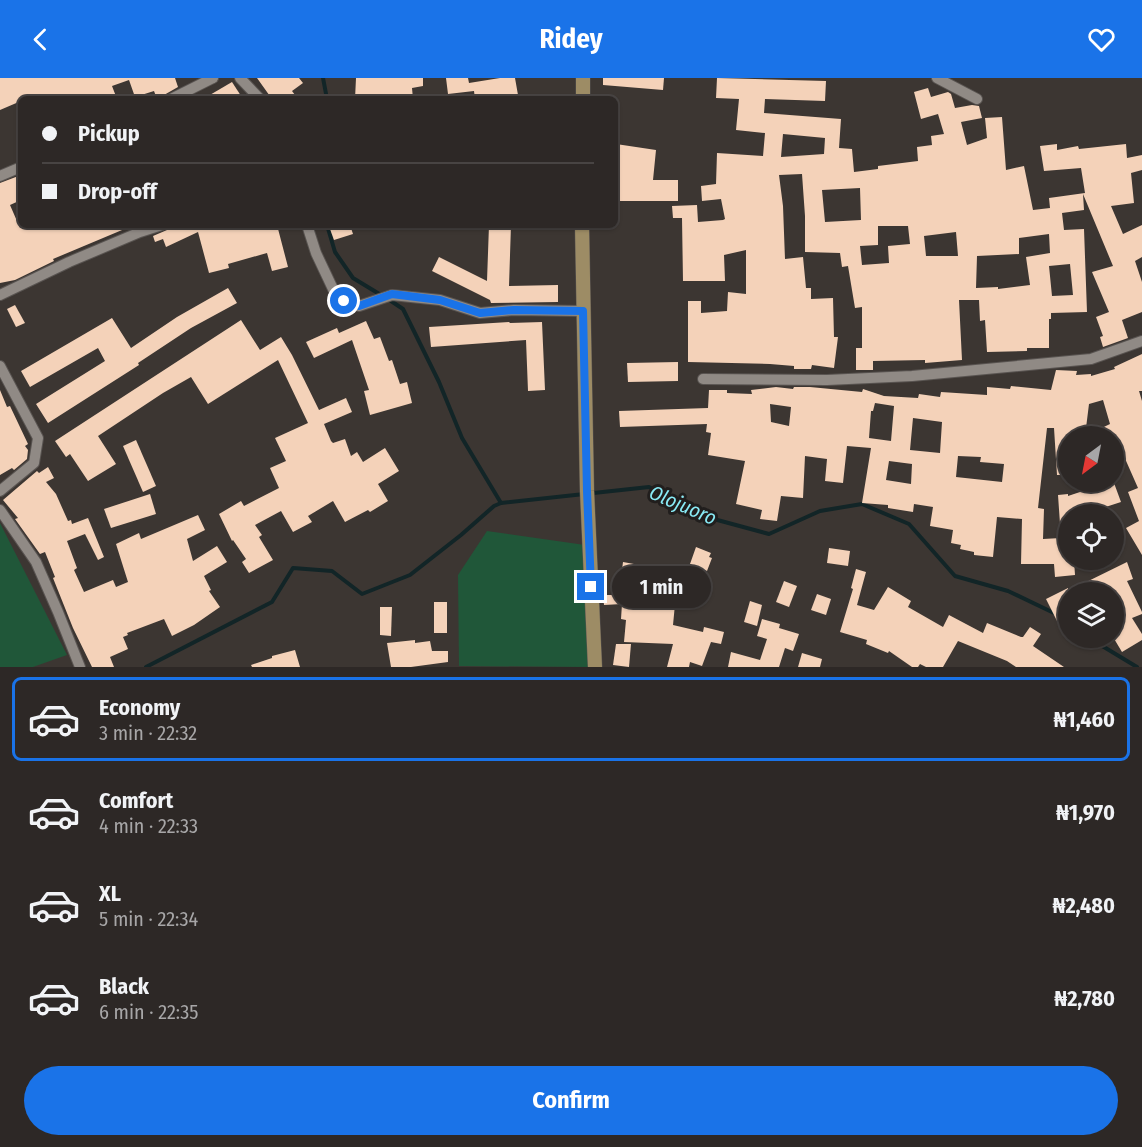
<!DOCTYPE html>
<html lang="en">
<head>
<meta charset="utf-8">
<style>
	:root { --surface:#2d2826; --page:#393432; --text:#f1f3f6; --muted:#a7a6a7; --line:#484443; --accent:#1a73e8 }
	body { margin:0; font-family:"Fira Sans Condensed",sans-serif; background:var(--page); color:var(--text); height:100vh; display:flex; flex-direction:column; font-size:22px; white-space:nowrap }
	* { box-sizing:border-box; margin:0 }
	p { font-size:20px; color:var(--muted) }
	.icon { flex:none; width:33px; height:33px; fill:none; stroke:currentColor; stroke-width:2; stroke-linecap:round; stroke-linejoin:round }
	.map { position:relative; height:589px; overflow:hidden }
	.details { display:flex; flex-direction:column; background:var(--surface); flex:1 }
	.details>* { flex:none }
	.guide { position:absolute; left:18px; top:18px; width:600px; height:132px; border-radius:9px; box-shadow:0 2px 4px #0004,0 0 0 2px var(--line); display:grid; align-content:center; height:132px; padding:0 24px; background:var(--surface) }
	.needle { width:39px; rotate:212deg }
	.fabs { position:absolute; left:1058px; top:348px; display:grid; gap:12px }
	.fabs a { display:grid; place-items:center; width:66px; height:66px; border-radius:50%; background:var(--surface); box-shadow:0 2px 4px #0004,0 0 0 2px var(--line); font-size:30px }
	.end { position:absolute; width:27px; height:27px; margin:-14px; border:8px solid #1a73e8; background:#fff; box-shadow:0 0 0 3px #fff }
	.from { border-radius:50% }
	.bubble { position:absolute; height:42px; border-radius:21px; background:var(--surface); box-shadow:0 2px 4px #0004,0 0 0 2px var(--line); font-size:20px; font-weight:700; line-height:42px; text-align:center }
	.guide b { display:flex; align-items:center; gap:21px; height:57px; font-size:22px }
	.guide b+b { border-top:2px solid var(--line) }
	.guide i { width:15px; height:15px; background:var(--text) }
	ul { padding:10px 0 0; list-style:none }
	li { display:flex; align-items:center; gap:18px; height:84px; margin:0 12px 9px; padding:0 12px; border:3px solid transparent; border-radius:9px }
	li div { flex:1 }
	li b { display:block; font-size:22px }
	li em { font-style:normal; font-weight:700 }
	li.on { border-color:var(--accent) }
	li>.icon { width:54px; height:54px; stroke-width:1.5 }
	.cta { display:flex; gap:12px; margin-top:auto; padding:12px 24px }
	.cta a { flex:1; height:69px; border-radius:36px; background:var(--accent); color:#fff; font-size:24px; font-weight:700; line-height:69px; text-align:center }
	header { display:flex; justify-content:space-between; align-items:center; height:78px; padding:0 24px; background:var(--accent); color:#fff; font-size:27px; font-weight:700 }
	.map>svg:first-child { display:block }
</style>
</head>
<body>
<header><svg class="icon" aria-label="back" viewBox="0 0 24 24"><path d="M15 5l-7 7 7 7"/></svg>Ridey<svg class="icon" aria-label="heart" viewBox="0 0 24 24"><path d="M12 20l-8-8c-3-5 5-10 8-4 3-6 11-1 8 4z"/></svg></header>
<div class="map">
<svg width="1142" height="589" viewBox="0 0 1142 589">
	<rect width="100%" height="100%" fill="#3c3632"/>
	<g fill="#205739">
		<path d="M0 445 67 577 33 589H0Z"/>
		<path d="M487 453 585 467 590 589 459 588 458 497Z"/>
	</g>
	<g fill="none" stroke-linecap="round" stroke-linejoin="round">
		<g stroke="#122527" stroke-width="4">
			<path d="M323 0 327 21"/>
			<path d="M327 147 335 174 353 200 381 217"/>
			<path d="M388 221 403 231 439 304 462 360 501 425"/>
			<path d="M1060 539 1068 545"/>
			<path d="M1089 560 1137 589"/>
			<path d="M146 589 272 524 293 490 332 493 362 516 410 497 461 457 494 428 501 425 649 409 710 440 769 456 820 433 862 426 909 446 955 498 1008 513 1054 535"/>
		</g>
	</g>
	<g fill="#f4d2b9" fill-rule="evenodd">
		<path d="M0 0H175L178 9 157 21 154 13 135 19 129 2 112 8 117 21H21V23L0 32Z"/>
		<path d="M257 0H299L303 5 292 13 298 21H272Z"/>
		<path d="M356 0H423V8L412 10 413 21H355Z"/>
		<path d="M446 0H468L469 5 500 0H515L518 17 496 21H475L474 13 448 16Z"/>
		<path d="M603 0H664L663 12 603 7Z"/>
		<path d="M717 0 826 3 825 23 765 21 764 35 841 41 839 70 852 71 854 94 878 91V88L918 83 917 69 932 67 931 58 944 56 938 36 921 41 914 14 928 10 931 19 948 14 951 16 955 30 972 27 979 28 982 40 961 44 967 67 987 60 985 40 1002 39 1006 92 1024 88 1033 132 1050 130 1049 120 1085 115 1081 90 1044 93 1040 68 1057 66V72L1078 68 1079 71 1126 66 1127 80 1142 77V92L1131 95 1134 125 1111 128 1123 156 1142 147V179L1135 183 1142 204V234L1122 242 1128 260 1103 269 1100 259 1103 258 1096 239 1109 234 1092 194 1113 188 1083 116 1084 132 1062 135 1064 152 1084 151 1087 234 1051 235V241H1049V270H1027V273L987 274 985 242 980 243 979 222H959L962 282 925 285V282L873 283V292H856V270H862V229L855 230 848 188 842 189 840 175 805 174V138L802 96 779 97 783 128 785 181 803 179 806 210H811V221L833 220 834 259H838L834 290 812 287 811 291H794V288L770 286 688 284V223H701V235L727 233 728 214 746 216V172L724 177 725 203H683L682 140H673L672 128 697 127 698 144 723 142 725 141 721 121 702 123 701 108 716 106 717 75 763 78 765 55 736 52 739 21 716 20ZM783 56 825 60 824 76 781 79ZM860 110 861 142 825 144 822 112ZM878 148H908L910 166 888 168 889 185 862 187 860 168 878 167ZM956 154 958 178H926L924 158ZM1049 156 1050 175 1026 179 1030 207 998 211V209L976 210 977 178 1019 176V160ZM1070 186 1073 217 1052 218 1049 188Z"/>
		<path d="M232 4 243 21H203Z"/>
		<path d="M616 66 656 72 653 102H678V123H615V101H617L619 85 615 84Z"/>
		<path d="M21 97V122L10 127 20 150 27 147H134L53 181 54 183 15 202 0 205V105Z"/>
		<path d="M169 147H277L288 189 272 193 267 175 228 186 229 190 209 195 198 154 166 169 163 161 155 164 153 158 167 152Z"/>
		<path d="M340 147H350L353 156 334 162 330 151Z"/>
		<path d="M489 147H511L509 208 558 207V224L491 225 490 222 432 193 439 179 487 203Z"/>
		<path d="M228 210 237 225 191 250 138 285 139 287 48 345 36 326 105 283 98 270 30 309 21 293 112 240 131 270 177 239Z"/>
		<path d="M15 227 25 245 16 249 7 231Z"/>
		<path d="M241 242 260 272 281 259 292 277 319 332 346 320 352 334 324 346 331 363 333 365 345 361 351 378 357 374 363 384 385 370 399 393 378 406 388 423 370 434 368 432 345 444 333 423 308 438 312 444 293 454 281 433 255 447 262 457 259 459 273 482 249 495 242 484 246 481 233 462 232 463 219 436 241 423 244 428 279 410 270 390 286 383 275 360 308 345 278 282 208 326 191 299 163 315 98 358 116 386 88 403 70 376 66 379 55 363Z"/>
		<path d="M366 243 374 261 380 259 389 283 392 282 400 306 407 304 412 325 370 337 364 313 369 312 352 262 314 280 306 264 337 250 339 255Z"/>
		<path d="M509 244 510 245 542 244 545 312 528 313 526 262 431 269 429 249Z"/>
		<path d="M1142 276V313H1139L1142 323V477L1126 450 1139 443 1128 414 1138 410 1123 376 1113 381V358H1085L1110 346 1103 322 1089 326 1085 358H1068V397H1057L1054 350H1047L1038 430 1044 431 1043 461 1061 460 1058 417 1068 416V418L1086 412 1087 415 1114 405 1121 424 1084 436H1068V482H1074L1075 497 1055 499 1054 486H1021L1022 441 997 439 993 479 974 477V474L960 471 961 467 951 465 953 452 930 448 933 429 914 426 913 434 888 430V427L862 425 871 370 847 368 843 405 825 403 827 381 805 378 803 420 781 418 777 443 760 441 762 432 736 426 745 383 708 377 711 355 706 354 707 346 620 349 619 333 708 330 709 312H727V315L752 316 751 312 776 309 793 311 794 309H810L862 314 863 311 884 318 918 320 919 316 940 319 941 314 987 317V309L1010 311 1011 308 1051 312 1056 292 1077 293 1076 297 1091 296V298L1115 291 1114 289ZM875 325 894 328 891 363 869 360 871 333H873ZM770 326 791 329 789 348 771 344ZM913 340 942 344 940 375 910 372ZM958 378 981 379 980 384 1004 386 1002 404 956 399ZM889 383 912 386 911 406 886 402Z"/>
		<path d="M678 284V303L628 304 627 285Z"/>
		<path d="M0 312 7 329 10 328 28 366 25 368 28 372 27 381 14 392 12 390 0 397Z"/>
		<path d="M136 362 156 408 143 414 123 368Z"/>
		<path d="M48 389 54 400 46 404 56 416 68 443 71 442 72 446 88 440 104 479 98 482 85 456 67 463 77 490 74 492 84 514 113 502 116 509 128 504 116 466 139 455 141 461 198 437 205 452 187 461 193 483 217 468 227 484 204 498 211 512 209 513 220 529 194 547 172 558 164 541 127 555 128 557 123 559 128 571 110 579 114 589H92L73 550 53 500 55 499 45 474 40 476 15 441 18 440 3 422 37 393 39 395Z"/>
		<path d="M150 416 156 436 111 450 104 431Z"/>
		<path d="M696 469 711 475 709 479 712 480 707 493 690 486Z"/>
		<path d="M829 470 850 473 848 488 827 485Z"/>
		<path d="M623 484 634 486 632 493 643 495 640 512 676 516 673 547 703 554 704 549 724 554 721 566 711 564 702 588 690 584 689 589H667L673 566 624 564 626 542 621 541 622 526 604 527 603 517H627L628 501 621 500Z"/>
		<path d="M1127 484 1133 501 1127 503 1142 534V536L1132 540 1142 556V562L1122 574 1113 559V514H1068V540L1058 545 1046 521 1068 510V513Z"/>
		<path d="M856 491 866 494 857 527 874 532 888 509 911 523 908 529 943 549 949 537 983 555 987 545 1021 559H1023L1030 549 1041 556 1033 568 1064 589H1016L1007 583 958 563 943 589H926L920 586 918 589H912L889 573 888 575 866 566 867 562 840 554 853 511 851 510Z"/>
		<path d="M784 503 797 508 789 529 776 524Z"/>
		<path d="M817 516 831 521 826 537 811 532Z"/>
		<path d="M750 523 762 527 757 548 744 544Z"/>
		<rect x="434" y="524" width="13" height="31"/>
		<path d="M380 529H392L391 558 380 557Z"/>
		<path d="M762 541 780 546 779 550 799 556 793 573 785 570 779 589H728L731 574 760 582 767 561 757 558Z"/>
		<path d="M415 562V565L430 563 432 573H448V584L411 589H391L387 565Z"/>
		<path d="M616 566H631L629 589 613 587Z"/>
		<path d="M295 572 300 589H252L251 587 272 580V578Z"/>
		<path d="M802 575 822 581 820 589H798Z"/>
	</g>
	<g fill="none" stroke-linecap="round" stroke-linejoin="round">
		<g stroke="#595451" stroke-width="12">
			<g id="street">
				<path d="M240 0 260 21"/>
				<path d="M937 0 977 21"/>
				<path d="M171 21 213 0"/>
				<path d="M0 98 21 89"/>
				<path d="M307 147 316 175 333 211 344 223 359 228 392 217 440 222 480 235 514 232 583 233"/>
				<path d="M0 217 69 184 140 154 162 147"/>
				<path d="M0 288 38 360 34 385 0 413"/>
				<path d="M703 301 827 302 912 298 1091 281 1142 263"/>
				<path d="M0 432 36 484 58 534 80 589"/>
			</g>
		</g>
		<g stroke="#595451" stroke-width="15">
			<g id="secondary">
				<path d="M583 21V0"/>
				<path d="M582 147 587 413 595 589"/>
			</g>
		</g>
		<use href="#street" stroke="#908a85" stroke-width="10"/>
		<use href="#secondary" stroke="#9d8c65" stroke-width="14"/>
	</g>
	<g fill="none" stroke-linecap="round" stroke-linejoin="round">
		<path stroke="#1a73e8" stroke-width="8" d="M344 223 359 228 392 216 440 222 480 235 514 232 583 233 587 413 591 509"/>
	</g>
	<g text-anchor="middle" stroke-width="6" stroke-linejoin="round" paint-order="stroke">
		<g font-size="20" font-style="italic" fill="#89ebf6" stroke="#211e1d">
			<text transform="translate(683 427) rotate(23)" y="7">Olojuoro</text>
		</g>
	</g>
</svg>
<div class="fabs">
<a><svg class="needle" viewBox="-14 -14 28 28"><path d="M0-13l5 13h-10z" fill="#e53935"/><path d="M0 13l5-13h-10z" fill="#a7a6a7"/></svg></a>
<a><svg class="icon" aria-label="locate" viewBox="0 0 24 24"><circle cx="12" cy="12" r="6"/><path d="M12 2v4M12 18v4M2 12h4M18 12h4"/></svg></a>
<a><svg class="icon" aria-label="layers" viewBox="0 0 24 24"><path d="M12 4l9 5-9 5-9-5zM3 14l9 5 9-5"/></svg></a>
</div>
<i class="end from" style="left:344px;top:223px"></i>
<i class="end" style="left:591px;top:509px"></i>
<div class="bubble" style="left:612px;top:488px;width:99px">1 min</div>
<div class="guide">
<b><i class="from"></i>Pickup</b>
<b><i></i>Drop-off</b>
</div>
</div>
<section class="details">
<ul>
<li class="on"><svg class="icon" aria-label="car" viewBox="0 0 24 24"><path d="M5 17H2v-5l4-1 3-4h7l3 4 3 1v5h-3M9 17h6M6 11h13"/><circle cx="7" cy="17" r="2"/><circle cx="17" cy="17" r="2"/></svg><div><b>Economy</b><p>3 min · 22:32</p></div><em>₦1,460</em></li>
<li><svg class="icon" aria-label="car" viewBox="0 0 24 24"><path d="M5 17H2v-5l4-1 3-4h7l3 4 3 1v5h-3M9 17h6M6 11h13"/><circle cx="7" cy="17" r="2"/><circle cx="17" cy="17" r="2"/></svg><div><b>Comfort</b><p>4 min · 22:33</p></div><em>₦1,970</em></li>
<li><svg class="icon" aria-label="car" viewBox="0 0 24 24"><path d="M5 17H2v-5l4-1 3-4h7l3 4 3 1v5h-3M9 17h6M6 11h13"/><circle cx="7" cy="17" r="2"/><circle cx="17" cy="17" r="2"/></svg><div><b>XL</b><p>5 min · 22:34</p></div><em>₦2,480</em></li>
<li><svg class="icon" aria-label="car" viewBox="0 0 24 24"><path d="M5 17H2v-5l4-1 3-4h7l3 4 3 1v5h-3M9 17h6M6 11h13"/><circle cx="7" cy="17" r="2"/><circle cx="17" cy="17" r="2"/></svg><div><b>Black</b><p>6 min · 22:35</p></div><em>₦2,780</em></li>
</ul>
<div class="cta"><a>Confirm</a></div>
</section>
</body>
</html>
